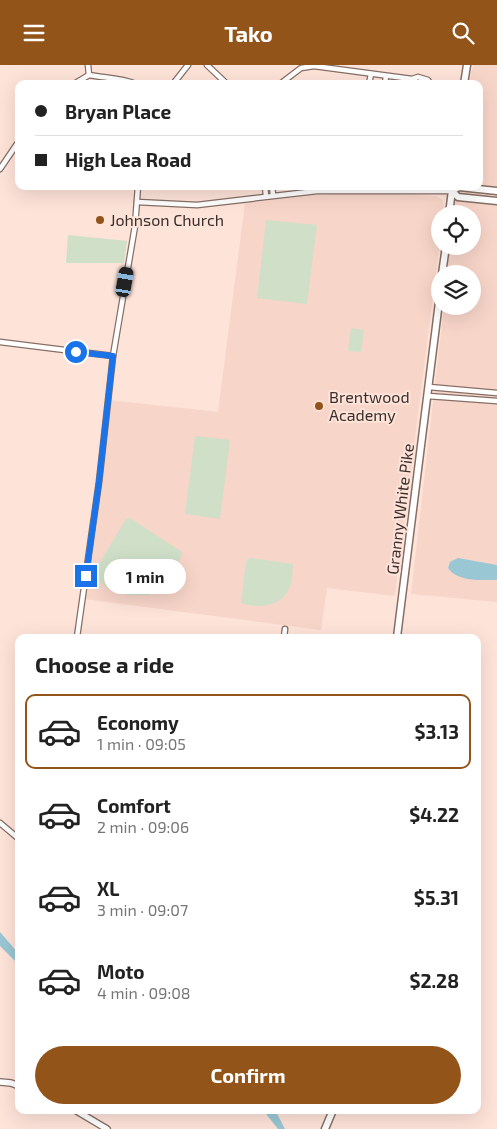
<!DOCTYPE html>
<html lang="en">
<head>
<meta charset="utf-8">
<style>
	:root { --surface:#fff; --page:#f2f2f2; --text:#222; --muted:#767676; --line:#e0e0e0; --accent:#925419 }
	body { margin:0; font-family:"Exo 2",sans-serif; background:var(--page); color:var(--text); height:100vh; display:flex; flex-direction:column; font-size:19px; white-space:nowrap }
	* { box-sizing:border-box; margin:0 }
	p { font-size:16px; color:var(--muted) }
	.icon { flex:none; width:28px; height:28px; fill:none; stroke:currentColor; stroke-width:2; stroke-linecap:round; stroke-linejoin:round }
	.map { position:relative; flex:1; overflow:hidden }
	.side { position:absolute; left:15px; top:569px; width:466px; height:480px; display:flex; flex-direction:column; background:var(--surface); border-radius:10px; box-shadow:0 5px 20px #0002 }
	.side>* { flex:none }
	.top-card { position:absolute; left:15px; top:15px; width:468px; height:110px; border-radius:10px; box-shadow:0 5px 20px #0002; display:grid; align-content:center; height:110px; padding:0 20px; background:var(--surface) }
	.tools { position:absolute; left:431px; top:140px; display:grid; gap:10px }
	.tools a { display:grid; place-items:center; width:50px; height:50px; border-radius:50%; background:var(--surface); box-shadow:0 5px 20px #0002; font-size:25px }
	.end { position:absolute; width:22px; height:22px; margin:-11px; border:6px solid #1a73e8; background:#fff; box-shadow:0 0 0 2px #fff }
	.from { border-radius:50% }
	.bubble { position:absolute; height:35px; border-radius:18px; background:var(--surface); box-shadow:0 5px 20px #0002; font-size:16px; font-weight:700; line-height:35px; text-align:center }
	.car { position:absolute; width:15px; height:30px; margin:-15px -8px; border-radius:6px; box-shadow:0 0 4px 1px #0007; background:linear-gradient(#222 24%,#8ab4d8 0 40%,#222 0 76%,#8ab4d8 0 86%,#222 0) }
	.top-card b { display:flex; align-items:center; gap:18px; height:48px; font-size:19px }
	.top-card b+b { border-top:1px solid var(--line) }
	.top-card i { width:12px; height:12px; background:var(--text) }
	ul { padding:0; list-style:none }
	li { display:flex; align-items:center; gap:15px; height:75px; margin:0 10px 8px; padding:0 10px; border:2px solid transparent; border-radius:10px }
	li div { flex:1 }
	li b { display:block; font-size:19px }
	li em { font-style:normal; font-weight:700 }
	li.on { border-color:var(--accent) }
	li>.icon { width:45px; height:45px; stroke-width:1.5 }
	h2 { padding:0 20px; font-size:22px; line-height:60px }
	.action { display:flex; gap:10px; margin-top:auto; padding:10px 20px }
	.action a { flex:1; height:58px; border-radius:30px; background:var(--accent); color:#fff; font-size:20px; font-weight:700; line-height:58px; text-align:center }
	header { display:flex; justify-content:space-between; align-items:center; height:65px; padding:0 20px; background:var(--accent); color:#fff; font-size:22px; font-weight:700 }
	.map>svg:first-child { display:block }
</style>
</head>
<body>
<header><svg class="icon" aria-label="menu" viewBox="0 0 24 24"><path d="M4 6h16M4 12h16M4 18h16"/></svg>Tako<svg class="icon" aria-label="search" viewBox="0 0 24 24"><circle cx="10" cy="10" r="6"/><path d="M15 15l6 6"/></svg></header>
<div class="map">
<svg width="497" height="1064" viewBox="0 0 497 1064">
	<rect width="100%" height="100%" fill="#fee3d9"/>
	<g fill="#f8d5c9">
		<path d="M473 0H497V537L411 529 444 241H472V209H447L450 181H472V149H454L457 121H479V19H469Z"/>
		<path d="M365 128 436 131 443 135 444 143 443 149H440V176L395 531 327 523 321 565 84 534 108 335 218 347 245 138 316 130Z"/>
	</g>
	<g fill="#cfdfc8">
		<path d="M266 155 317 160 307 239 257 233Z"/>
		<path d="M68 170 127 176 124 198H66Z"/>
		<path d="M351 263 364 265 361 287 348 286Z"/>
		<path d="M195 371 230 375 220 454 185 449Z"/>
		<path d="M130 453 182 487 177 505 157 528 148 530H128L108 524 100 516 97 502 126 454Z"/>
		<path d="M250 493 293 499C292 506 293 513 291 519 284 542 259 544 241 538L246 496Z"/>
	</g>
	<g fill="#99c7d3">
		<path d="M458 493 497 500V515C481 515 458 517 448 503L450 497Z"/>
		<path d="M0 867 19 889V900L0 881Z"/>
		<path d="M263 1045H275L285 1064H278Z"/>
	</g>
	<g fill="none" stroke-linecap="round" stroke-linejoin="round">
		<g stroke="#876f66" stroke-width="7">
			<g id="minor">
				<path d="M88 0 89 10"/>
				<path d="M207 0 227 19"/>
				<path d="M74 19 89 10C105 13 121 13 136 19"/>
				<path d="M173 19 188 0"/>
				<path d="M280 19 301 3 314 1 412 14 418 12 428 15 430 19"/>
				<path d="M369 19 371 9"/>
				<path d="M385 19 386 11"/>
				<path d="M0 104 19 76"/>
				<path d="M265 121 266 131"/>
				<path d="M272 121 273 130"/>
				<path d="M137 137 197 140 317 126H452"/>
				<path d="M0 277 113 291"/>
				<path d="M429 322 497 328"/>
				<path d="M428 331 497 336"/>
				<path d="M77 572 99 417 113 291 135 161 138 121"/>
				<path d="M284 572 285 564"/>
				<path d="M0 758 19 774"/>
			</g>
		</g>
		<g stroke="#876f66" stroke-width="8">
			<g id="tertiary">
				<path d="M0 1017 11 1018 19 1021"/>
				<path d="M75 1045 107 1064"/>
			</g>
		</g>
		<g stroke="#876f66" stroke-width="9">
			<g id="secondary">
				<path d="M464 19 467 0"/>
				<path d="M452 126 458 132 497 136"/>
				<path d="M452 126 459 122 497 126"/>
				<path d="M449 149 452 125"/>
				<path d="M442 209 446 181"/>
				<path d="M397 572 440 229"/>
				<path d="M325 1064 333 1045"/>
			</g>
		</g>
		<use href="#minor" stroke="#fff" stroke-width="4.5"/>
		<use href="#tertiary" stroke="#fff" stroke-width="5.5"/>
		<use href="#secondary" stroke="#fff" stroke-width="6"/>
	</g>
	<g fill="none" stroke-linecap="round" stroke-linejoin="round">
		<path stroke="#1a73e8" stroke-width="6" d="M76 287 113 291 99 417 86 511"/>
	</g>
	<g fill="#925419" stroke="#fee3d9" stroke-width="2">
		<circle cx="100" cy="155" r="5"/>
		<circle cx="319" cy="341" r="5"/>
	</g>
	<g text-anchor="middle" stroke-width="4" stroke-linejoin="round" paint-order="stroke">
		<g font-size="16" fill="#3a2f2c" stroke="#fee3d9" text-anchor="start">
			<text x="110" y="161">Johnson Church</text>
			<text x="329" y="338">Brentwood<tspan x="329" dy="18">Academy</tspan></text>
		</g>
		<g font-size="16" fill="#3a2f2c" stroke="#fee3d9">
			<text transform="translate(400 444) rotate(-83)" y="6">Granny White Pike</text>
		</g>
	</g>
</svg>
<div class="tools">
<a><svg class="icon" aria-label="locate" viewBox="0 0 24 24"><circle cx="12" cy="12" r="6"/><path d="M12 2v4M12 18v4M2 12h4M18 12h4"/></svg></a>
<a><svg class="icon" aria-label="layers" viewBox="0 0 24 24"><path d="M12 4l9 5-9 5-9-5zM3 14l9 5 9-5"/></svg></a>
</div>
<i class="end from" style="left:76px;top:287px"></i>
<i class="end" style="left:86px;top:511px"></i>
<div class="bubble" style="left:104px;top:494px;width:82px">1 min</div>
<i class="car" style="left:125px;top:217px;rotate:10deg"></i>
<div class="top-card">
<b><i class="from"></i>Bryan Place</b>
<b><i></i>High Lea Road</b>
</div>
<section class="side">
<h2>Choose a ride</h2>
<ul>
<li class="on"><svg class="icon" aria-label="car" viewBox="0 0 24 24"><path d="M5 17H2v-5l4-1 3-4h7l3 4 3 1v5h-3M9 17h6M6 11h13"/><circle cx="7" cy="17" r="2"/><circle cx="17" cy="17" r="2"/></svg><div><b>Economy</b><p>1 min · 09:05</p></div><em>$3.13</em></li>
<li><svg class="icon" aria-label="car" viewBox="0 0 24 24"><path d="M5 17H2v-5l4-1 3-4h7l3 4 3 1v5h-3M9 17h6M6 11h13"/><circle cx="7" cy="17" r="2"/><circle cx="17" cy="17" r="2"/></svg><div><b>Comfort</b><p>2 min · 09:06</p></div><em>$4.22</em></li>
<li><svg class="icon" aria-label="car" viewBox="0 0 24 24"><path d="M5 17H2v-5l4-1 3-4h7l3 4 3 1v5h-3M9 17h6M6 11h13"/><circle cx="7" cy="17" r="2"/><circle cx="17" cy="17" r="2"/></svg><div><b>XL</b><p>3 min · 09:07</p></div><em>$5.31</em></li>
<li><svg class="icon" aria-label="car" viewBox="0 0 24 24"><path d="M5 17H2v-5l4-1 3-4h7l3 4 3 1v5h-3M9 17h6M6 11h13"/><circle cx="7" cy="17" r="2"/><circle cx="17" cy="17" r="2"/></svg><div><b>Moto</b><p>4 min · 09:08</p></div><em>$2.28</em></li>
</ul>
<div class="action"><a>Confirm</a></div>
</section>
</div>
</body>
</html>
